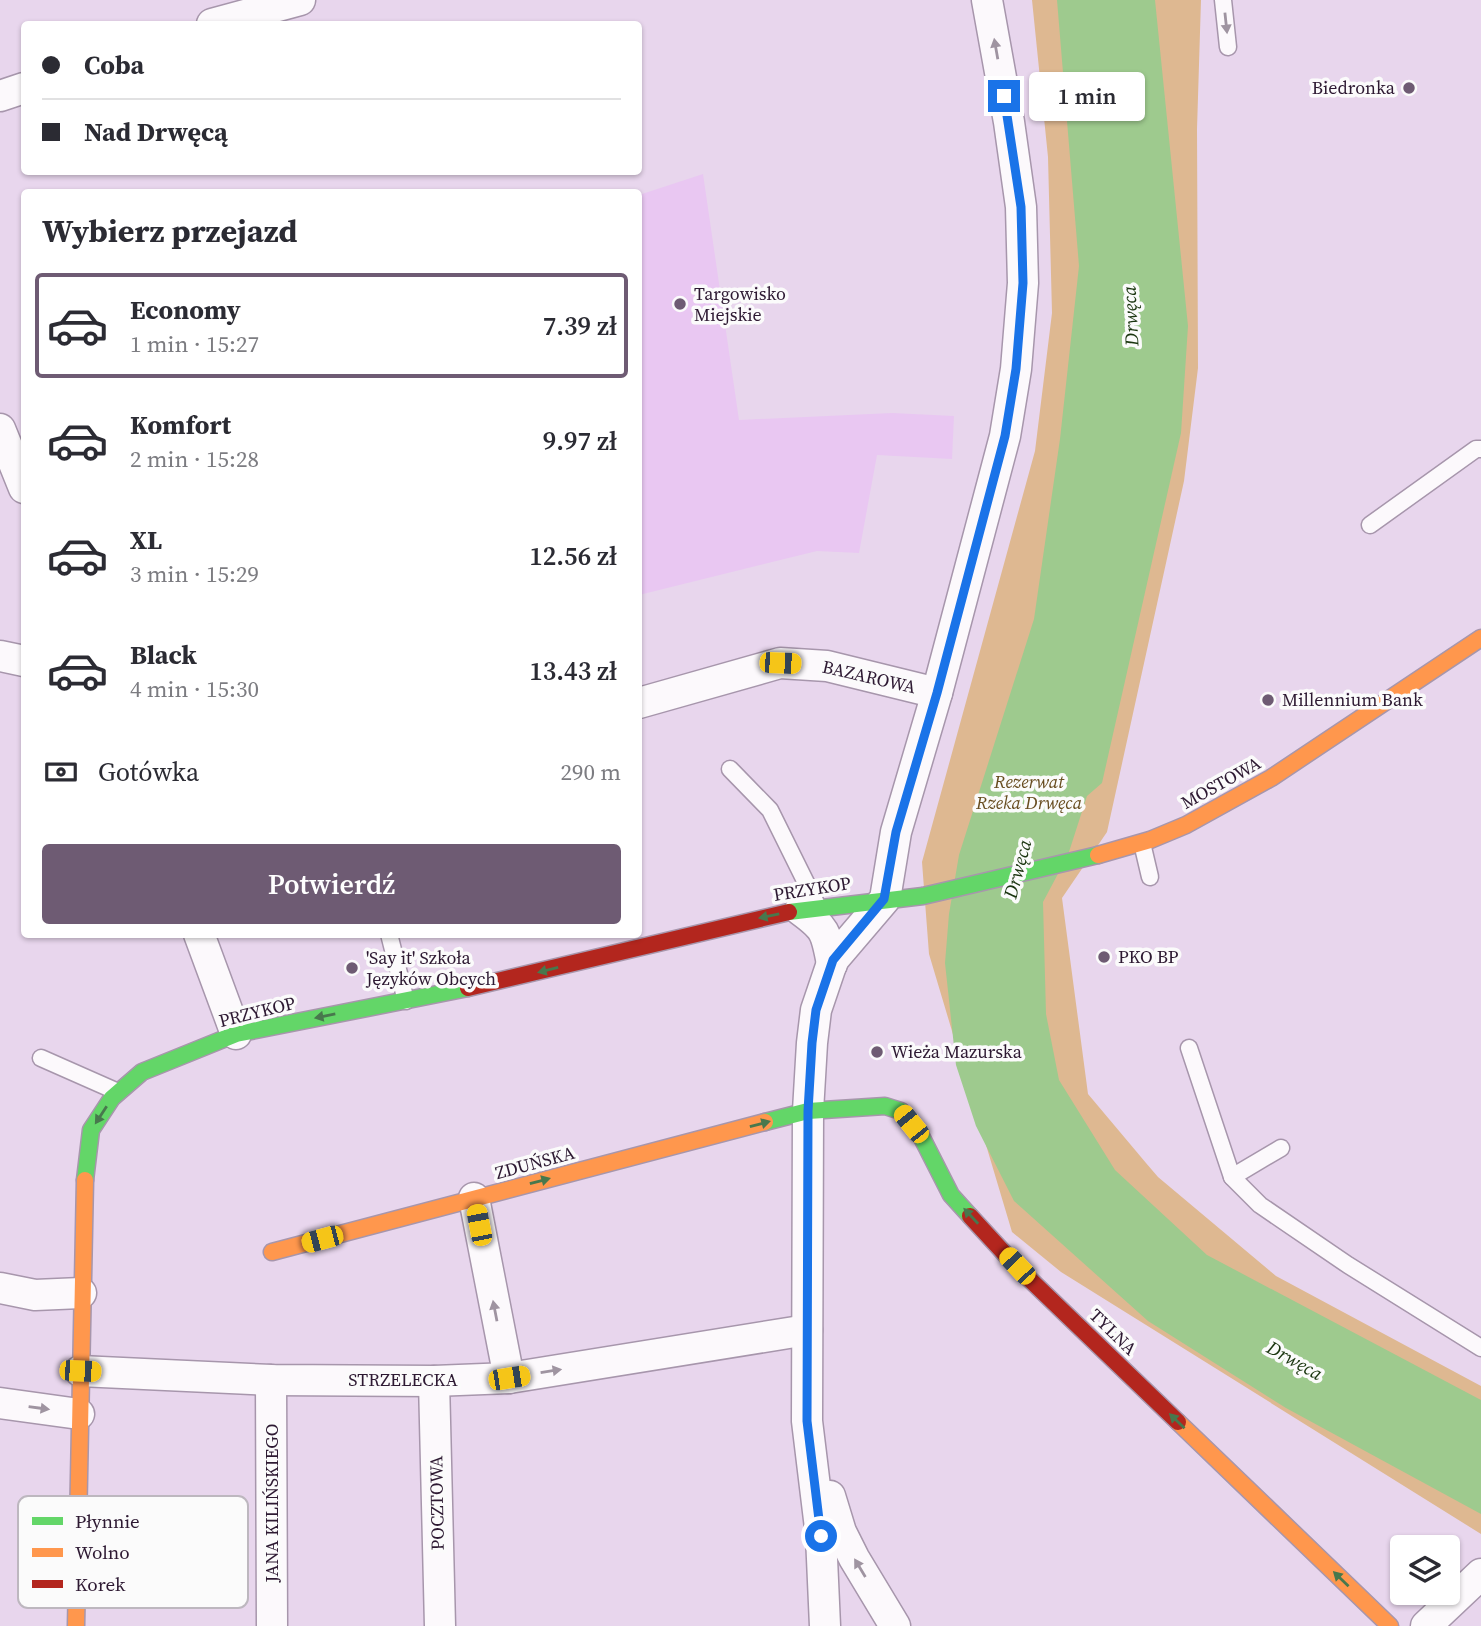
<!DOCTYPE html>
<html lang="pl">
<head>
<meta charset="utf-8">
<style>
	:root { --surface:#fff; --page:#f7f7f7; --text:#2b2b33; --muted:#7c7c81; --line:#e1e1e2; --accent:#6e5b73 }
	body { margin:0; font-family:"Source Serif 4",serif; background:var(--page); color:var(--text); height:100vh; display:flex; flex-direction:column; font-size:26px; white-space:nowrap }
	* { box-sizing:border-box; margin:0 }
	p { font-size:23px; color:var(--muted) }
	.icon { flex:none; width:38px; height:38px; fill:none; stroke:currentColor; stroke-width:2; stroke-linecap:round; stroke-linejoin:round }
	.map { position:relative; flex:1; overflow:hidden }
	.drawer { position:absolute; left:21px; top:189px; width:621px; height:749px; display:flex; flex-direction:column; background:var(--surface); border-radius:7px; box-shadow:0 2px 5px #0004 }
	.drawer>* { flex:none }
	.banner { position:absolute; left:21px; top:21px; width:621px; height:154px; border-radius:7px; box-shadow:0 2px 5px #0004; display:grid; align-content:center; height:154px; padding:0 21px; background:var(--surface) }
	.controls { position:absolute; left:1390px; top:1535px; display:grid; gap:14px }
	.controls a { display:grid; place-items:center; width:70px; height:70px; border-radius:7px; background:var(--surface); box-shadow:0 2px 5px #0004; font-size:35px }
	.end { position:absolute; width:32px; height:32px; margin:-16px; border:9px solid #1a73e8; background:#fff; box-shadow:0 0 0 4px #fff }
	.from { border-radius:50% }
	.bubble { position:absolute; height:49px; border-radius:7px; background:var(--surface); box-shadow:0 2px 5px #0004; font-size:23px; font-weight:600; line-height:49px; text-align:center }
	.car { position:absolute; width:21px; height:42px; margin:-21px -10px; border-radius:9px; box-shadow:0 0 5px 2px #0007; background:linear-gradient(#f5c518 24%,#345 0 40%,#f5c518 0 76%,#345 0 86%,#f5c518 0) }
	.banner b { display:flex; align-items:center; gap:24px; height:66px; font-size:26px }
	.banner b+b { border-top:2px solid var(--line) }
	.banner i { width:18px; height:18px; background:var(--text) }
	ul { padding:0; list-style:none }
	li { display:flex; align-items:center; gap:21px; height:105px; margin:0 14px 10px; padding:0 7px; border:4px solid transparent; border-radius:7px }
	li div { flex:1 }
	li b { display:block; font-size:26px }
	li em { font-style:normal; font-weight:600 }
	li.on { border-color:var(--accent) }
	li>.icon { width:63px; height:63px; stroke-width:1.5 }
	h2 { padding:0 21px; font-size:32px; line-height:84px }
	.pay { display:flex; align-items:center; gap:18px; height:77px; padding:0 21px; font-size:26px }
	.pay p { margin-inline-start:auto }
	.action { display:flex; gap:14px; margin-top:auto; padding:14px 21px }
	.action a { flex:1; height:80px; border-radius:7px; background:var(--accent); color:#fff; font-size:28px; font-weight:600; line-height:80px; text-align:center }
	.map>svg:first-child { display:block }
</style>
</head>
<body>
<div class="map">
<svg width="1481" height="1626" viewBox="0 0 1481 1626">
	<rect width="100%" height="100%" fill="#e8d6ed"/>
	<path fill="#e9c7f2" d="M703 174 739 420 892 413 954 416 952 459 877 455 859 553 817 551 639 595V195Z"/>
	<path fill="#deb891" d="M1032 0H1201L1197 129 1198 368 1184 481 1107 832 1062 898 1088 1094 1146 1163 1158 1177 1276 1276 1481 1386V1534L1061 1272 1012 1232 929 954 922 862 1035 451 1052 313 1048 157Z"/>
	<path fill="#9eca8e" d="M1057 0H1155L1188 326 1181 433 1102 783 1087 796 1068 855 1043 902 1046 1014 1059 1080 1115 1170 1207 1255 1481 1400V1514L1286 1408 1148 1321 1014 1201 976 1126 956 1065 945 963 949 914 959 855 1034 619 1060 439 1079 266Z"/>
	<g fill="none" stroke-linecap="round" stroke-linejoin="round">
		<g stroke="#a796ac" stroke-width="19">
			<g id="lane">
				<path d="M1223 0 1228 47"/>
				<path d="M1370 525 1476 449H1481"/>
				<path d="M730 769 770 810 818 907"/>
				<path d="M1142 843 1150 877"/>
				<path d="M389 934 406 1001"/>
				<path d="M1189 1048 1232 1177 1260 1205 1348 1265 1481 1348"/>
				<path d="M41 1058 118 1092"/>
				<path d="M1232 1177 1281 1148"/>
			</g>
		</g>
		<g stroke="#a796ac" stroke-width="33">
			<g id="street">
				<path d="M212 24 300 0"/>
				<path d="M0 96 24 88"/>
				<path d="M0 429 24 488"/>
				<path d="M0 656 24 661"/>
				<path d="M639 703 780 663 827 666 937 693"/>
				<path d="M800 910C826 929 826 932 832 964"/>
				<path d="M199 934 236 1034"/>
				<path d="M474 1198 509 1378"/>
				<path d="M0 1288 35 1295 81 1293"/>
				<path d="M80 1371 271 1380 434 1381 509 1378 807 1330"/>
				<path d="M271 1380 272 1626"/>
				<path d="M434 1381 440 1626"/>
				<path d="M0 1403 79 1414"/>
				<path d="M830 1496 841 1532 854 1558 895 1626"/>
				<path d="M825 1626 821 1536 807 1421 808 1111 812 1043 816 1010 833 960 885 899 896 832 937 693 1005 436 1016 369 1023 283 1021 207 1009 122 987 0"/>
				<path d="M1426 1626 1481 1574"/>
			</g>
		</g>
		<g stroke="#a796ac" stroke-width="19">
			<g id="fast">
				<path d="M789 912 923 896 1098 855"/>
				<path d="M765 1122 808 1111 885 1106 901 1111 921 1136 951 1195 970 1216"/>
				<path d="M85 1180 91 1130 112 1098 142 1072 236 1034 468 988"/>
			</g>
		</g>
		<g stroke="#a796ac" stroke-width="19">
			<g id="slow">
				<path d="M1098 855 1150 840 1186 825 1271 778 1481 638"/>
				<path d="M272 1252 765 1122"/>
				<path d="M1178 1422 1390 1626"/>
				<path d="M76 1626 85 1180"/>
			</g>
		</g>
		<g stroke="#a796ac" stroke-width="19">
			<g id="jam">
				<path d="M468 988 789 912"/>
				<path d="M970 1216 1017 1267 1178 1422"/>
			</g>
		</g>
		<use href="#lane" stroke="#fcf9fc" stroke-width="16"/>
		<use href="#street" stroke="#fcf9fc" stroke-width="30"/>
		<use href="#fast" stroke="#63d668" stroke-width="16"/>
		<use href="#slow" stroke="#ff974d" stroke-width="16"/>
		<use href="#jam" stroke="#b3261e" stroke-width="16"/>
	</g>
	<defs><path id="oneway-solid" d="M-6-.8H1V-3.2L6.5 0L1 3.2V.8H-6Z" transform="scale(1.75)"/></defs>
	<g fill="#9f94a1">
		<use href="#oneway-solid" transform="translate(1226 23) rotate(84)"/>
		<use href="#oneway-solid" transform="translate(996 49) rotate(-100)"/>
		<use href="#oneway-solid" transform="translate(495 1311) rotate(-101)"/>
		<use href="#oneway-solid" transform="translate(551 1371) rotate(-9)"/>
		<use href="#oneway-solid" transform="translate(39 1408) rotate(8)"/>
		<use href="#oneway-solid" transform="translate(860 1568) rotate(-121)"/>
	</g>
	<g fill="#48784d">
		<use href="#oneway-solid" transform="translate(769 916) rotate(168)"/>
		<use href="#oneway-solid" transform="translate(548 970) rotate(166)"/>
		<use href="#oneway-solid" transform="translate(325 1016) rotate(169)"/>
		<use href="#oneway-solid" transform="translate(101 1115) rotate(123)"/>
		<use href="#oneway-solid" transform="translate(760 1124) rotate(-15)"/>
		<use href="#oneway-solid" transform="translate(540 1181) rotate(-15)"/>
		<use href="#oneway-solid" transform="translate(971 1216) rotate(-133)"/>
		<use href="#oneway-solid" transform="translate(1177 1421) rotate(-136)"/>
		<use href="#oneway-solid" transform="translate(1341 1579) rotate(-136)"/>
	</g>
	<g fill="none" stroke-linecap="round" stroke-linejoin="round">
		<path stroke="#1a73e8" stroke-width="9" d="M821 1536 807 1421 808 1111 812 1043 816 1010 833 960 884 899 896 832 937 693 1005 436 1016 369 1023 283 1021 207 1004 96"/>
	</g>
	<g fill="#6e5b73" stroke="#fbfbfb" stroke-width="2.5">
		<circle cx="1409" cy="88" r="7"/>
		<circle cx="680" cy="304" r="7"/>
		<circle cx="1268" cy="700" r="7"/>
		<circle cx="1104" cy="957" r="7"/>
		<circle cx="352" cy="968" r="7"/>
		<circle cx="877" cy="1052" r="7"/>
	</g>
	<g text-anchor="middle" stroke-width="7" stroke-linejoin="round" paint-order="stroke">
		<g font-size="18" fill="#2d1932" stroke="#fbfbfb" text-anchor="start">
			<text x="1395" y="94" text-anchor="end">Biedronka</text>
			<text x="694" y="300">Targowisko<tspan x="694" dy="21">Miejskie</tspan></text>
			<text x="1282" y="706">Millennium Bank</text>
			<text x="1118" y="963">PKO BP</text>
			<text x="366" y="964">'Say it' Szkoła<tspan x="366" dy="21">Języków Obcych</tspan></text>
			<text x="891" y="1058">Wieża Mazurska</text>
		</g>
		<g font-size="18" fill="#2d1932" stroke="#fbfbfb">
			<text transform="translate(869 677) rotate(13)" y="6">BAZAROWA</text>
			<text transform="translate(1221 783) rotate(-29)" y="6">MOSTOWA</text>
			<text transform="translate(812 889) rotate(-9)" y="6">PRZYKOP</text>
			<text transform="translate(257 1012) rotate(-14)" y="6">PRZYKOP</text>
			<text transform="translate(535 1163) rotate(-15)" y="6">ZDUŃSKA</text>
			<text transform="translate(1113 1332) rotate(44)" y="6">TYLNA</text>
			<text x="403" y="1386">STRZELECKA</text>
			<text transform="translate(272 1503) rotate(-90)" y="6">JANA KILIŃSKIEGO</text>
			<text transform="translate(437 1503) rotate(-91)" y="6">POCZTOWA</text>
		</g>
		<g font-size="18" font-style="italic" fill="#674c1f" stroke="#fbfbfb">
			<text x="1029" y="788">Rezerwat<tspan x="1029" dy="21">Rzeka Drwęca</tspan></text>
		</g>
		<g font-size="19" font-style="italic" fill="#1b3610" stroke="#fbfbfb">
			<text transform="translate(1130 316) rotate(-93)" y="7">Drwęca</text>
			<text transform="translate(1017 869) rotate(-75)" y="7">Drwęca</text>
			<text transform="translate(1295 1360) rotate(29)" y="7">Drwęca</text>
		</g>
	</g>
	<rect x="18" y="1496" width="230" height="112" rx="10" fill="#fbfbfb" stroke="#bdb7bf" stroke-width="2"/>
	<rect x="32" y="1517" width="31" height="8" fill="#63d668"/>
	<rect x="32" y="1548" width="31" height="9" fill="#ff974d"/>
	<rect x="32" y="1580" width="31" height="8" fill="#b3261e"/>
	<g font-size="19" fill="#2d1932">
		<text x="75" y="1528">Płynnie</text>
		<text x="75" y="1559">Wolno</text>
		<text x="75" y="1591">Korek</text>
	</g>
</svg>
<div class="controls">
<a><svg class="icon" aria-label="layers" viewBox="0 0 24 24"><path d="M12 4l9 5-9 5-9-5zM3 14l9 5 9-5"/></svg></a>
</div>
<i class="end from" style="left:821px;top:1536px"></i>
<i class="end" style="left:1004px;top:96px"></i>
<div class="bubble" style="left:1029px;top:72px;width:116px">1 min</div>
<i class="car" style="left:780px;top:663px;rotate:92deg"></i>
<i class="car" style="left:911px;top:1124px;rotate:321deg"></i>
<i class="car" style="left:479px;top:1225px;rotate:349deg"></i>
<i class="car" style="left:322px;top:1239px;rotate:255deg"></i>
<i class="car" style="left:1017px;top:1266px;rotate:317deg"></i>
<i class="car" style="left:80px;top:1371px;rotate:92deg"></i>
<i class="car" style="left:509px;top:1378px;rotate:81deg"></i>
<div class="banner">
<b><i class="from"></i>Coba</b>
<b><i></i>Nad Drwęcą</b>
</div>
<section class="drawer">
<h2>Wybierz przejazd</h2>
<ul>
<li class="on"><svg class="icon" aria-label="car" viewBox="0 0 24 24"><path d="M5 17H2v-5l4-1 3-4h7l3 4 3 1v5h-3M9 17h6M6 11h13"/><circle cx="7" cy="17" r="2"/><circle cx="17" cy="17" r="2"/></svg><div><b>Economy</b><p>1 min · 15:27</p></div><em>7.39 zł</em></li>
<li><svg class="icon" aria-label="car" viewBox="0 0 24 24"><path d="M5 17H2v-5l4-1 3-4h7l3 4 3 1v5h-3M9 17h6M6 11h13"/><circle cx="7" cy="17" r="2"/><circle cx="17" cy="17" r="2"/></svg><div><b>Komfort</b><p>2 min · 15:28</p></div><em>9.97 zł</em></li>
<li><svg class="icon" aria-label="car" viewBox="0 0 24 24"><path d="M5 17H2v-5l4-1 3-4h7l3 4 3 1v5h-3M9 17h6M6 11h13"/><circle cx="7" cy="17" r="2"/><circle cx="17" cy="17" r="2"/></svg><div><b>XL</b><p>3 min · 15:29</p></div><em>12.56 zł</em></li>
<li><svg class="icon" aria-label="car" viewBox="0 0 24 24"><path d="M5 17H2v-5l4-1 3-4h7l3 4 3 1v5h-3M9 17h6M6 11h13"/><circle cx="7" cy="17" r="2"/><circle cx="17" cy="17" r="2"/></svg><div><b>Black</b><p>4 min · 15:30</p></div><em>13.43 zł</em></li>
</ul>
<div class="pay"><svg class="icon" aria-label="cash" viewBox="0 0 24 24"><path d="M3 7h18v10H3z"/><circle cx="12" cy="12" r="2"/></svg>Gotówka<p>290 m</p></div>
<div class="action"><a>Potwierdź</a></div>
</section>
</div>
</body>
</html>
